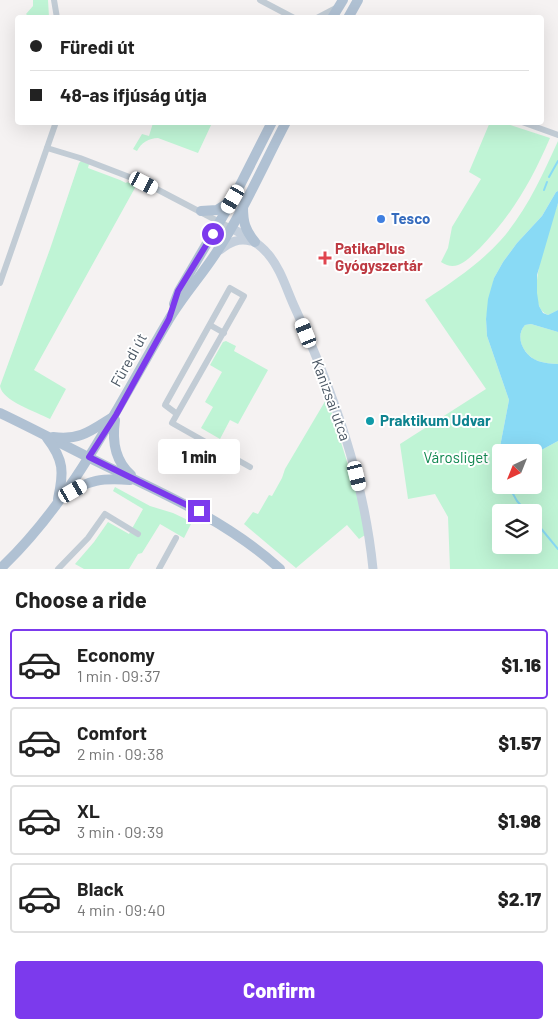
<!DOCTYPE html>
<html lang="en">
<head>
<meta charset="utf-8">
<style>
	:root { --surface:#fff; --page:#f2f2f2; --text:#222; --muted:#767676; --line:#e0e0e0; --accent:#7c3aed }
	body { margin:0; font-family:Barlow,sans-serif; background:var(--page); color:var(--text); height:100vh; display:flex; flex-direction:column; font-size:19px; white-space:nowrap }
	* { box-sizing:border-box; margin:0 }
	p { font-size:16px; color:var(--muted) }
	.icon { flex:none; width:28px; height:28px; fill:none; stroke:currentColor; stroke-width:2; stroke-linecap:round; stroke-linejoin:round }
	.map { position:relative; height:569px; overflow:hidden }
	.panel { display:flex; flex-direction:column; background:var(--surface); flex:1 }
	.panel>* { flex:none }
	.guide { position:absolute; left:15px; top:15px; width:529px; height:110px; border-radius:5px; box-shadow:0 5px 20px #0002; display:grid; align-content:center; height:110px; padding:0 15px; background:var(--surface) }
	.needle { width:32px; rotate:223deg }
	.tools { position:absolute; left:492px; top:444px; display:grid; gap:10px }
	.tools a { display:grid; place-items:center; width:50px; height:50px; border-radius:5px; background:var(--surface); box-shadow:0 5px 20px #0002; font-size:25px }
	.end { position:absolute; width:22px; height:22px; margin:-11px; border:6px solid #7c3aed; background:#fff; box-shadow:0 0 0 2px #fff }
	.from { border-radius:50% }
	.bubble { position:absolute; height:35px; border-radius:5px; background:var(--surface); box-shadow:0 5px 20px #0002; font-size:16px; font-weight:800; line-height:35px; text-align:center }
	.car { position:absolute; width:15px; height:30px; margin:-15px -8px; border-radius:6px; box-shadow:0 0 4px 1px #0007; background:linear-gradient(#fff 24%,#345 0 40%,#fff 0 76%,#345 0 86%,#fff 0) }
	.guide b { display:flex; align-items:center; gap:18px; height:48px; font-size:19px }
	.guide b+b { border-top:1px solid var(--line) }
	.guide i { width:12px; height:12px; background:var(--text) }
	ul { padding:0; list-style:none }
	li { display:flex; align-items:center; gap:15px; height:70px; margin:0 10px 8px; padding:0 5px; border:2px solid var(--line); border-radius:5px }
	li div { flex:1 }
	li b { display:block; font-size:19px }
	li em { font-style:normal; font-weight:800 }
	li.on { border-color:var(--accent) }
	li>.icon { width:45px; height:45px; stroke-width:1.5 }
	h2 { padding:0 15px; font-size:22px; line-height:60px }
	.cta { display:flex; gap:10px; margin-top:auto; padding:10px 15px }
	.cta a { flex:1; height:58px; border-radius:5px; background:var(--accent); color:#fff; font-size:20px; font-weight:800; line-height:58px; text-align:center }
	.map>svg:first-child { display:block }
</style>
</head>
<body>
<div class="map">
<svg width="558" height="569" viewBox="0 0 558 569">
	<rect width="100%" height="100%" fill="#f5f2f2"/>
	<g fill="#bff4d5" fill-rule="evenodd">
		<path d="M33 0H48L49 17H29L26 14 33 6Z"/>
		<path d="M490 122 504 123 550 138C532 180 512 215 480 248 468 259 457 273 441 262L448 248 452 227 481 179 469 172Z"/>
		<path d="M153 123V122L212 123 198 153 158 138C149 138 141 143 137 151L133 149 142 134 149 136Z"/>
		<path d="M558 141V191L556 192 542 216 517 243 503 262 494 278 486 319 487 336 509 400 499 452 501 461V485H534V454L558 441V569H450L448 517 435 494 408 499 400 444 486 389 425 300C452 282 478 265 500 241 526 212 542 176 558 141ZM501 512H534V545H501Z"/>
		<path d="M81 161 89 164 88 168 120 180 126 183 127 182 136 186 34 370 66 389 50 419C37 412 2 401 0 386L50 249 79 163Z"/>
		<path d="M558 203V310L548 315C520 305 551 223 558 203Z"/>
		<path d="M531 324 558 332V364C552 364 544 363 538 361 524 356 514 337 525 325Z"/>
		<path d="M226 341 236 346 234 351 268 370 238 424 230 420 220 439 201 428 213 407 205 402 222 372 210 365 223 342Z"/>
		<path d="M327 398 361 506 365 535 359 539 347 525 296 568 244 524 253 512 258 514 269 495 272 496 282 478 285 469Z"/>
		<path d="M115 487 150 506 173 513 192 522 184 538 160 524 142 553 138 554 129 569H84L75 564 94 542 108 522 129 534 143 509 113 491Z"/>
	</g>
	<path fill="#89daf5" d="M558 191V203L537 275V293L539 306 543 313 548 315 558 310V332L531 324 525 325C514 337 524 356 538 361 544 363 552 364 558 364V441L534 454V452H501V461L499 452 509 400 487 336 486 319 488 299 494 278 503 262 517 243 542 216 556 192Z"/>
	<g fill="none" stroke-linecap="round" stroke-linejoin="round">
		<g stroke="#89daf5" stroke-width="2">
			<path d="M549 177 558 161"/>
			<path d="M544 190 547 182"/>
			<path d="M508 485 517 501 527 512"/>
			<path d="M534 520 558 549"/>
		</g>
		<g stroke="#c2ccd5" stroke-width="6">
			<path d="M54 0 57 18"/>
			<path d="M260 0 294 18"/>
			<path d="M317 18 336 8"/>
			<path d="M522 122 558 135"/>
			<path d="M47 148 80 158 145 183 231 228"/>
			<path d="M0 283 56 122"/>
			<path d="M210 325 224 333"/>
			<path d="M177 414 165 405 230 288 244 296 172 423 250 467"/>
			<path d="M58 569 88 538 105 514 138 534"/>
			<path d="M159 569 176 538"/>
		</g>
		<g stroke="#c4cfdc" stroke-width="9">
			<path d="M231 228C244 235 259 243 268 254 281 269 287 291 295 308 333 391 364 478 373 569"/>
			<path d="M220 250C230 242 238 238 251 241"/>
		</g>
		<g stroke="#b0c1d3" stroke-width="10">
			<path d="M332 18 343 0"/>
			<path d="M348 18 358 0"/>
			<path d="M243 207C243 222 245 230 255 242"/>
			<path d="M201 211 217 210 231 201"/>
			<path d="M174 304 179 291 233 199 272 122"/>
			<path d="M0 413C36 430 71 449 106 466 167 495 230 523 280 569"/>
			<path d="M115 420C112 440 114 460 131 475"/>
			<path d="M53 437C80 441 92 430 113 417"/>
			<path d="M47 438C64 460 64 472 58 499"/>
			<path d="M66 496C87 479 104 478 130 480"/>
			<path d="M0 569C74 499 117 407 168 321 182 297 201 276 216 253 243 212 263 166 286 122"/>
		</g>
	</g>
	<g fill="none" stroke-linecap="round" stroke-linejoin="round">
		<path stroke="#7c3aed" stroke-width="6" d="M199 511 89 457 116 415 169 319 178 291 213 234"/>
	</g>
	<circle fill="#3f7fe0" stroke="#fff" stroke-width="2" cx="381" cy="219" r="5"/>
	<path fill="#e0444e" stroke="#fff" stroke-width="2" d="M322.5 250.5h5v5h5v5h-5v5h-5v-5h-5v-5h5z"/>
	<circle fill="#0f9aa8" stroke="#fff" stroke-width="2" cx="370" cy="421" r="5"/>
	<g text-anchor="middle" stroke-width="4" stroke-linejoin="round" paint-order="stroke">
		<g font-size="15" font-weight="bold" fill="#366cbe" stroke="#fff" text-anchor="start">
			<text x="391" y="224">Tesco</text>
		</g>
		<g font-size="15" font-weight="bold" fill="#be3a42" stroke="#fff" text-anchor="start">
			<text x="335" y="254">PatikaPlus<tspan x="335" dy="17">Gyógyszertár</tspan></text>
		</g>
		<g font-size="15" fill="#485562" stroke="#fff">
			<text transform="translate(129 360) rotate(-61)" y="5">Füredi út</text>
			<text transform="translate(331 400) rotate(70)" y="5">Kanizsai utca</text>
		</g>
		<g font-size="15" font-weight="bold" fill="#0d838f" stroke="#fff" text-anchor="start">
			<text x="380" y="426">Praktikum Udvar</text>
		</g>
		<g font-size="15" fill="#0f874f" stroke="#fff">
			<text x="456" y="463">Városliget</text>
		</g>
	</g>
</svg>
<div class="tools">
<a><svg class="needle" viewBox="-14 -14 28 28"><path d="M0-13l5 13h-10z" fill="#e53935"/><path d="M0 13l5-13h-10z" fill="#767676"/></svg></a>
<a><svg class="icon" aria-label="layers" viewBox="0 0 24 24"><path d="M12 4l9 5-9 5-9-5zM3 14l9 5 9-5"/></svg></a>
</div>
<i class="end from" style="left:213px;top:234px"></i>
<i class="end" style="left:199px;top:511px"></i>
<div class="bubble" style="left:158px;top:439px;width:82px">1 min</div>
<i class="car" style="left:144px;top:183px;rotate:117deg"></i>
<i class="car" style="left:233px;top:199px;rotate:210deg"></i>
<i class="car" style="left:306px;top:333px;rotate:338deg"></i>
<i class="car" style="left:357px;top:476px;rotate:166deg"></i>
<i class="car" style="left:73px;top:491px;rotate:60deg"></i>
<div class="guide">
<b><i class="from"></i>Füredi út</b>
<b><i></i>48-as ifjúság útja</b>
</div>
</div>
<section class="panel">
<h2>Choose a ride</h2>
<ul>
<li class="on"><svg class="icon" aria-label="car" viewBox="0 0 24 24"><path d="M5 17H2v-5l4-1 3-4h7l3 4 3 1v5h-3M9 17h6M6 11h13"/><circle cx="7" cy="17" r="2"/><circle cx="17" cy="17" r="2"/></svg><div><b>Economy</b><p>1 min · 09:37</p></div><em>$1.16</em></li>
<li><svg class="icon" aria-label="car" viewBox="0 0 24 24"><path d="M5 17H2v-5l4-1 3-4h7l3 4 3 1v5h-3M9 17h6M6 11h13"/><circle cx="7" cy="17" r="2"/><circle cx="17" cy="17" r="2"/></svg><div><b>Comfort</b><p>2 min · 09:38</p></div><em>$1.57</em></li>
<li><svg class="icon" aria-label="car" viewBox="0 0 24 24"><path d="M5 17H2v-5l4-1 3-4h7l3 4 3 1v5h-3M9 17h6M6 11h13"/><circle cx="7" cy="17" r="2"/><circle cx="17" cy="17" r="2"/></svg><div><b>XL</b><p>3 min · 09:39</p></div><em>$1.98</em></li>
<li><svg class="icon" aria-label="car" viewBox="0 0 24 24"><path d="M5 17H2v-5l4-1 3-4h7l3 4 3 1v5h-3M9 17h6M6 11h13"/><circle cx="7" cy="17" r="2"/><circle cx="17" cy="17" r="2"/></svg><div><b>Black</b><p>4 min · 09:40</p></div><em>$2.17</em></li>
</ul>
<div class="cta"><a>Confirm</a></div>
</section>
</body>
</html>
